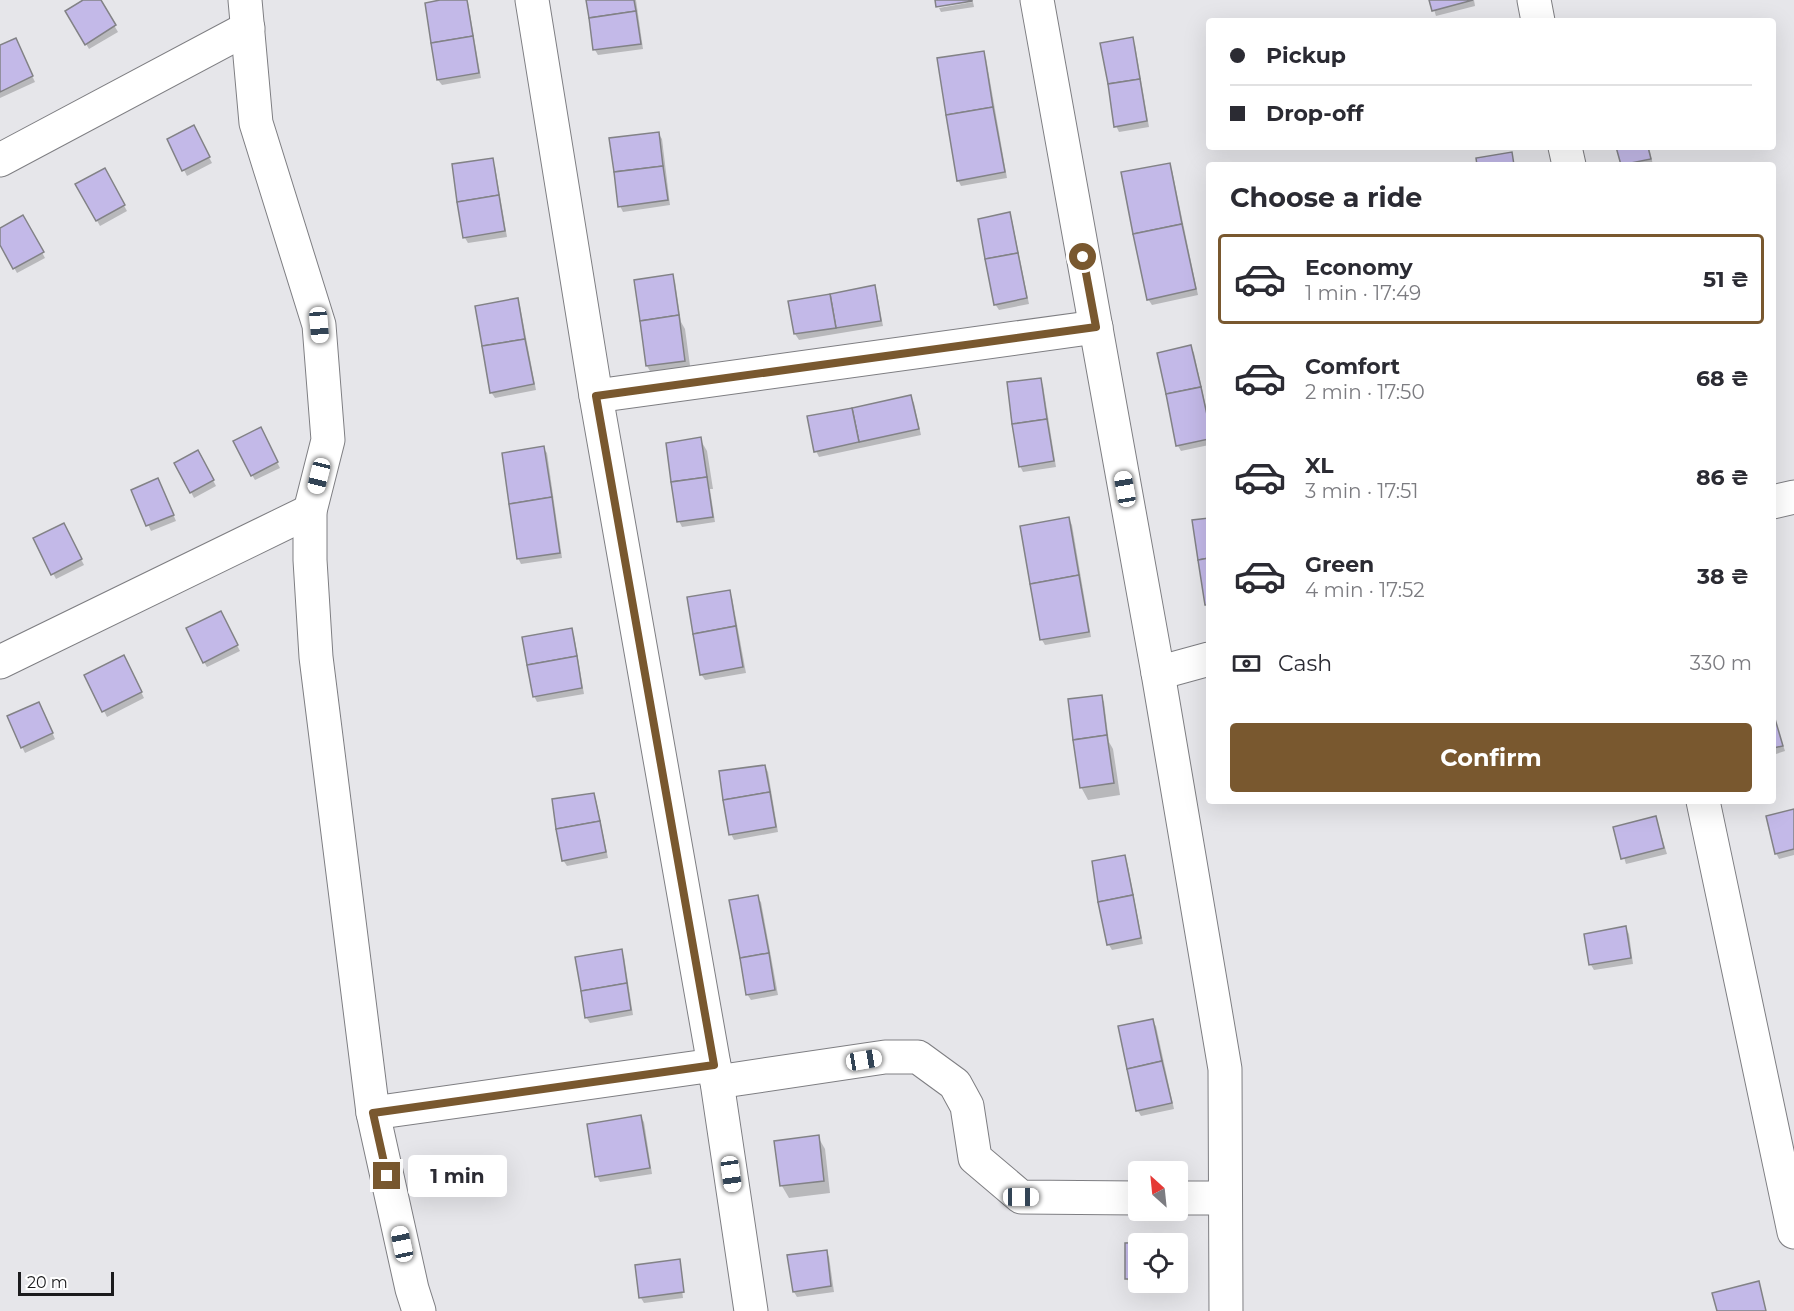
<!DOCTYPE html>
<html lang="en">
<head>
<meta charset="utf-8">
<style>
	:root { --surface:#fff; --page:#f7f7f7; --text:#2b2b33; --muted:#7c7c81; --line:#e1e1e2; --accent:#79582f }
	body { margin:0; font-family:Montserrat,sans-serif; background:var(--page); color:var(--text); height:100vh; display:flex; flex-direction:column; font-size:22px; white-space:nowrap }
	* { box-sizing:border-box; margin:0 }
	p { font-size:20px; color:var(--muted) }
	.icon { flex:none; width:33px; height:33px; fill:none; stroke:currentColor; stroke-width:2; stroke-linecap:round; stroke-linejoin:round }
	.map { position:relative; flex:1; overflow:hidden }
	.drawer { position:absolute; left:1206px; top:162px; width:570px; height:642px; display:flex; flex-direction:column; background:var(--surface); border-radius:6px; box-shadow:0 6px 24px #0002 }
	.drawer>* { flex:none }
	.hud { position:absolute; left:1206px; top:18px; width:570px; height:132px; border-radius:6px; box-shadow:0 6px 24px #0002; display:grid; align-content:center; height:132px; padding:0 24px; background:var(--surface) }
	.needle { width:39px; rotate:333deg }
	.fabs { position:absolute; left:1128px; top:1161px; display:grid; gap:12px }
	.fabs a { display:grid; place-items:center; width:60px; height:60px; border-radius:6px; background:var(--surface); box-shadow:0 6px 24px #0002; font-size:30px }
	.scale { position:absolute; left:18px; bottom:15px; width:96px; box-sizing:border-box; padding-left:6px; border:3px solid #1b1b1d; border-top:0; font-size:16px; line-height:21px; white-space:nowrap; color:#1b1b1d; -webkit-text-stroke:4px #fff; paint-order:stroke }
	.end { position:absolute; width:27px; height:27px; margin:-14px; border:8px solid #79582f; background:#fff; box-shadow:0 0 0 3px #fff }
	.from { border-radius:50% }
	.bubble { position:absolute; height:42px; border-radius:6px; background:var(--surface); box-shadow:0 6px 24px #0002; font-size:20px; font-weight:700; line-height:42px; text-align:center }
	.car { position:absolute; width:18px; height:36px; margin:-18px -9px; border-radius:8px; box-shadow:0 0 4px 2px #0007; background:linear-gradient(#fff 24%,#345 0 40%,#fff 0 76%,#345 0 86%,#fff 0) }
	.hud b { display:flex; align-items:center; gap:21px; height:57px; font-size:22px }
	.hud b+b { border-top:2px solid var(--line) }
	.hud i { width:15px; height:15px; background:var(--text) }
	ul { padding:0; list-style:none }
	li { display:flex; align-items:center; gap:18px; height:90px; margin:0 12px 9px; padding:0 12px; border:3px solid transparent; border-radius:6px }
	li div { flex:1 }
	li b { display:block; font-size:22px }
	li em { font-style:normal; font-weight:700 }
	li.active { border-color:var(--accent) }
	li>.icon { width:54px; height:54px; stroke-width:1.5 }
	h2 { padding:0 24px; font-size:27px; line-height:72px }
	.pay { display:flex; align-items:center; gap:15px; height:66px; padding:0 24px; font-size:22px }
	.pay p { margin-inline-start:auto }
	.action { display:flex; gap:12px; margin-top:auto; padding:12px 24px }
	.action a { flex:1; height:69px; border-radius:6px; background:var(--accent); color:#fff; font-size:24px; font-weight:700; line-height:69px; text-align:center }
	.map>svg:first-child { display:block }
</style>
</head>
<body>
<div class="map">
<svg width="1794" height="1311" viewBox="0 0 1794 1311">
	<rect width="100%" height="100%" fill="#e6e6ea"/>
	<g fill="#0003">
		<path d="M86 0H99L118 32 89 49 67 11Z"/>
		<path d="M448 0H467L468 2 481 78 442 85 438 80Z"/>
		<path d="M588 0H636L643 49 598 55 595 50Z"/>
		<path d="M1431 0H1474L1475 6 1436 16Z"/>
		<path d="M973 2 974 7 941 12 939 8Z"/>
		<path d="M1132 38 1135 44 1149 127 1119 132 1116 126Z"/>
		<path d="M18 46 35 82 0 98V47Z"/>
		<path d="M983 52 986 58 1007 178 961 186 958 180Z"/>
		<path d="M193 127 212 163 187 176 184 170Z"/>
		<path d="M658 133 662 139 670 205 623 212 620 206Z"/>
		<path d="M1618 147H1649L1653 165H1622Z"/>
		<path d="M492 160 495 166 507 237 468 243 465 238Z"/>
		<path d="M1169 165 1172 170 1198 295 1152 305 1148 299Z"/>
		<path d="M104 170 127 211 100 226 77 185Z"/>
		<path d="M1009 214 1012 220 1029 304 999 310 995 304Z"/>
		<path d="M23 217 45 258 17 273 0 242V230Z"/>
		<path d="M672 275 675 281 681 322 685 329 691 373 654 378 647 366Z"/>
		<path d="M874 287 877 293 883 326 799 340 795 334 790 302Z"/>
		<path d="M517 300 520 306 536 390 495 398 491 392Z"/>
		<path d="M1191 347 1194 353 1209 421V445L1181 451 1178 446Z"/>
		<path d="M1040 379 1043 385 1056 467 1023 472 1020 466Z"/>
		<path d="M911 397 914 403 921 435 819 457 816 451Z"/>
		<path d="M263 435 280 468 255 480 252 475Z"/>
		<path d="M700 439 707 451 713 489H710L715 522 682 527 679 521Z"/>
		<path d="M543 448 547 453 562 558 521 564 518 558Z"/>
		<path d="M198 452 216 486 194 498 176 463Z"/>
		<path d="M161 486 176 521 151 531 133 491Z"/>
		<path d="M1069 519 1072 525 1091 637 1045 645 1042 640 1022 527Z"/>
		<path d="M63 525 84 565 56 579 35 539Z"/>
		<path d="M729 592 732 597 746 673 705 680 701 674Z"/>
		<path d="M223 618 240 651 207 667 204 662Z"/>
		<path d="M571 629 574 635 584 694 537 702 534 696Z"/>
		<path d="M127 663 144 698 107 717 86 675Z"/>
		<path d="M1101 696 1104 702 1109 742 1113 749 1120 795 1088 800 1081 787Z"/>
		<path d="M42 709 55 739 25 753 22 747Z"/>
		<path d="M1773 714 1785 751 1773 755Z"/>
		<path d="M765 766 768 772 778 832 734 840 731 834Z"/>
		<path d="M593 794 596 800 608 858 567 866 563 860Z"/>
		<path d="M1794 810V855L1779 859 1776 853Z"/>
		<path d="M1656 818 1667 854 1626 864 1615 828Z"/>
		<path d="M1124 857 1127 862 1143 944 1112 950 1109 945Z"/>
		<path d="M757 897 761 902 778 995 751 1000 747 994Z"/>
		<path d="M1626 928 1629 934 1633 964 1594 970 1591 965Z"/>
		<path d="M621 951 624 956 633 1015 590 1023 586 1017Z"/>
		<path d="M1152 1021 1156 1026 1174 1109 1141 1116 1138 1111 1120 1027Z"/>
		<path d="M640 1116 644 1122 652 1174 600 1182 597 1176Z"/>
		<path d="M818 1137 825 1149 830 1193 789 1198 782 1186 776 1142Z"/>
		<path d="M1138 1244V1282H1166V1284H1130L1127 1279 1126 1245Z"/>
		<path d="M826 1251 829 1257 834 1292 797 1297 794 1292Z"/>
		<path d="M679 1261 681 1265H679L683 1298 644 1303 641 1298 636 1266Z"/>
	</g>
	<g fill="#c3b9e8" stroke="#828286" stroke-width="1.5">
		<path d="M83 0H101L116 25 85 45 65 11Z"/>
		<path d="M440 0H467L473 36 431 43 425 3Z"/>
		<path d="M586 0H634L636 11 589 18Z"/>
		<path d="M935 0H972V1L936 7Z"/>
		<path d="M1429 0H1473L1432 11Z"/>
		<path d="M636 11 641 44 593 50 589 18Z"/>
		<path d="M473 36 479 73 437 80 431 43Z"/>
		<path d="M1133 37 1140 79 1108 84 1100 43Z"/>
		<path d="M16 38 33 76 0 92V45Z"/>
		<path d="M984 51 993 107 946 115 937 58Z"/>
		<path d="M1140 79 1147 121 1114 127 1108 84Z"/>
		<path d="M993 107 1005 172 957 181 946 115Z"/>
		<path d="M194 125 210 157 182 171 167 139Z"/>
		<path d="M659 132 663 166 614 172 609 138Z"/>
		<path d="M1616 147H1648L1651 159 1621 165Z"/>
		<path d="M1512 152 1514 165H1477L1476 158Z"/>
		<path d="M493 158 499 195 457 202 452 164Z"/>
		<path d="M1170 163 1182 224 1133 234 1121 172Z"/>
		<path d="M663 166 668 200 618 207 614 172Z"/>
		<path d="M105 168 125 205 96 221 75 184Z"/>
		<path d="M499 195 505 231 463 238 457 202Z"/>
		<path d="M1010 212 1018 253 985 259 978 219Z"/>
		<path d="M23 215 44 252 13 269 0 245V228Z"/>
		<path d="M1182 224 1196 289 1147 300 1133 234Z"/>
		<path d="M1018 253 1027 298 994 305 985 259Z"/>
		<path d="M673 274 679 315 640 321 634 280Z"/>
		<path d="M875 285 881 321 836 328 830 294Z"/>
		<path d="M830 294 836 328 794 334 788 301Z"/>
		<path d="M518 298 525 339 482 346 475 306Z"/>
		<path d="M679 315 685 361 646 366 640 321Z"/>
		<path d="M525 339 534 384 490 393 482 346Z"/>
		<path d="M1191 345 1201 387 1166 394 1157 353Z"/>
		<path d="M1041 378 1047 419 1012 424 1007 382Z"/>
		<path d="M1201 387 1209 424V439L1176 446 1166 394Z"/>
		<path d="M911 395 919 429 859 442 852 408Z"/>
		<path d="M852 408 859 442 814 452 807 416Z"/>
		<path d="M1047 419 1054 461 1019 467 1012 424Z"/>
		<path d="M261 427 278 462 251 476 233 441Z"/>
		<path d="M701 437 707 477 671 482 666 443Z"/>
		<path d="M544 446 552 497 509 504 502 453Z"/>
		<path d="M198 450 214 480 190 493 174 463Z"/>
		<path d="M707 477 713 517 677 522 671 482Z"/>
		<path d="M158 478 174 515 146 526 131 490Z"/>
		<path d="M552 497 560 553 517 559 509 504Z"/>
		<path d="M1069 517 1079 575 1030 584 1020 526Z"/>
		<path d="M1209 518V558L1198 560 1192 520Z"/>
		<path d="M64 523 82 559 51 575 33 538Z"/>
		<path d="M1209 558V605H1205L1198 560Z"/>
		<path d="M1079 575 1089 632 1040 640 1030 584Z"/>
		<path d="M730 590 736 626 693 634 687 597Z"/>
		<path d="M221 611 238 645 203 663 186 628Z"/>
		<path d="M736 626 743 667 700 675 693 634Z"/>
		<path d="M572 628 577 656 527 665 522 637Z"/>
		<path d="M124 655 142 692 102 712 84 675Z"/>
		<path d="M577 656 582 688 533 697 527 665Z"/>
		<path d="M1102 695 1107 735 1073 740 1068 699Z"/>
		<path d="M39 702 53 733 21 748 7 716Z"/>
		<path d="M1773 712 1783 746 1773 748Z"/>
		<path d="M1107 735 1114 783 1080 788 1073 740Z"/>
		<path d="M765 765 770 792 723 800 719 771Z"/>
		<path d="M770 792 776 827 729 835 723 800Z"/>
		<path d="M594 793 600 821 556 829 552 799Z"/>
		<path d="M1794 809V849L1775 854 1766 816Z"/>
		<path d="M1656 816 1664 848 1621 859 1613 827Z"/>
		<path d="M600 821 606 852 562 861 556 829Z"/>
		<path d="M1125 855 1133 895 1098 902 1092 861Z"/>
		<path d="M758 895 769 953 740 958 729 900Z"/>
		<path d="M1133 895 1141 938 1107 945 1098 902Z"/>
		<path d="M1626 926 1631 958 1589 965 1584 934Z"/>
		<path d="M622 949 627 983 581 991 575 957Z"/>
		<path d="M769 953 775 990 746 995 740 958Z"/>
		<path d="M627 983 631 1010 585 1018 581 991Z"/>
		<path d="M1153 1019 1162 1061 1127 1069 1118 1026Z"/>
		<path d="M1162 1061 1172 1103 1136 1111 1127 1069Z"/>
		<path d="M641 1115 650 1168 595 1177 587 1124Z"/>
		<path d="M819 1135 824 1181 780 1186 774 1141Z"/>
		<path d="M1163 1242 1138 1244V1279H1125V1243Z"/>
		<path d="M827 1250 831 1286 793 1292 787 1255Z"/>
		<path d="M680 1259 684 1292 639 1298 635 1265Z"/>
		<path d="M1759 1281 1766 1311H1717L1712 1293Z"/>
	</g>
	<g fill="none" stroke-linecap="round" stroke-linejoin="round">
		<g stroke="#7e7e82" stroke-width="35">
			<g id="minor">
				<path d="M245 0 256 123 319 325 328 440 310 511V560L316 657 373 1113 412 1289 419 1311"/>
				<path d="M532 0 596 396 717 1082 751 1311"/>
				<path d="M1037 0 1158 673 1209 659"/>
				<path d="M1534 0 1538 21"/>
				<path d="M1565 147 1569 165"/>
				<path d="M0 160 248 28"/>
				<path d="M596 396 1096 327"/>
				<path d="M1773 502 1794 497"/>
				<path d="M0 662 310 511"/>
				<path d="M1158 673 1225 1069 1226 1311"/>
				<path d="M1703 801 1794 1232"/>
				<path d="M717 1082 885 1057H918L955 1084 967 1106 975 1158 1021 1197 1138 1198"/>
				<path d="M373 1113 714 1065"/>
				<path d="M1178 1198H1225"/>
			</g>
		</g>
		<use href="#minor" stroke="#fff" stroke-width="33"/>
	</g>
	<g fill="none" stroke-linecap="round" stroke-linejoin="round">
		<path stroke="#79582f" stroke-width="8" d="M387 1176 373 1113 714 1065 596 396 1096 327 1083 257"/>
	</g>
</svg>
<div class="fabs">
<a><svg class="needle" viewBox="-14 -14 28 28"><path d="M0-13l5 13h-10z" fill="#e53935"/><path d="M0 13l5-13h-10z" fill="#7c7c81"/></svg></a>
<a><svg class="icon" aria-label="locate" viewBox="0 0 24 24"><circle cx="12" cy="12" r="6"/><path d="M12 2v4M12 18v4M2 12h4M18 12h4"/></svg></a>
</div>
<div class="scale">20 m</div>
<i class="end from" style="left:1083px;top:257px"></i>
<i class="end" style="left:387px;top:1176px"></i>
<div class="bubble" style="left:408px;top:1155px;width:99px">1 min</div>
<i class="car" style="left:319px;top:325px;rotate:175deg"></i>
<i class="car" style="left:319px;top:476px;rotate:194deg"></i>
<i class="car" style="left:1125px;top:489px;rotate:350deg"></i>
<i class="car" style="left:864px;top:1060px;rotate:81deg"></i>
<i class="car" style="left:731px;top:1174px;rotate:172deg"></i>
<i class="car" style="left:1021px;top:1197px;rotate:90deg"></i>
<i class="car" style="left:402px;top:1244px;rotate:348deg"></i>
<div class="hud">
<b><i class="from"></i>Pickup</b>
<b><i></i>Drop-off</b>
</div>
<section class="drawer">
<h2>Choose a ride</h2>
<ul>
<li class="active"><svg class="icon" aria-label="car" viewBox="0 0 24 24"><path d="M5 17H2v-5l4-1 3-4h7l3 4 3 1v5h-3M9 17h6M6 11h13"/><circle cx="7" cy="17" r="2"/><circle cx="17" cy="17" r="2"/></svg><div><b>Economy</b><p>1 min · 17:49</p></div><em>51 ₴</em></li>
<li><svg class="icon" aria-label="car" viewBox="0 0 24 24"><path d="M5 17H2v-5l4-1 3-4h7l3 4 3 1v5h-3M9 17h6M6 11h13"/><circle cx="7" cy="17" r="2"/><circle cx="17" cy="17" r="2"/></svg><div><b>Comfort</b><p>2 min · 17:50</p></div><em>68 ₴</em></li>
<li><svg class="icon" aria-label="car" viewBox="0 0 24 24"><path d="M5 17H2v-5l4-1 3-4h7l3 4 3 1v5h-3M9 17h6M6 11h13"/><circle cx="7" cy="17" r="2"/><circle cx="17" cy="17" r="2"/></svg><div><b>XL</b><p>3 min · 17:51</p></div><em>86 ₴</em></li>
<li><svg class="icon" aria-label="car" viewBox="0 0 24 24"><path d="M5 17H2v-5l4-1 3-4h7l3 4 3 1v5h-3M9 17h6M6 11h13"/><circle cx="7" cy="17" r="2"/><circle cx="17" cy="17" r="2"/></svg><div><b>Green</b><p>4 min · 17:52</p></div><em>38 ₴</em></li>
</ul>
<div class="pay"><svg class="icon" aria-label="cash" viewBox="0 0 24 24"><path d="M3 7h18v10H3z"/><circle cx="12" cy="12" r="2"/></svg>Cash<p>330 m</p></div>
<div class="action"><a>Confirm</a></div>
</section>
</div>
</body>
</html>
